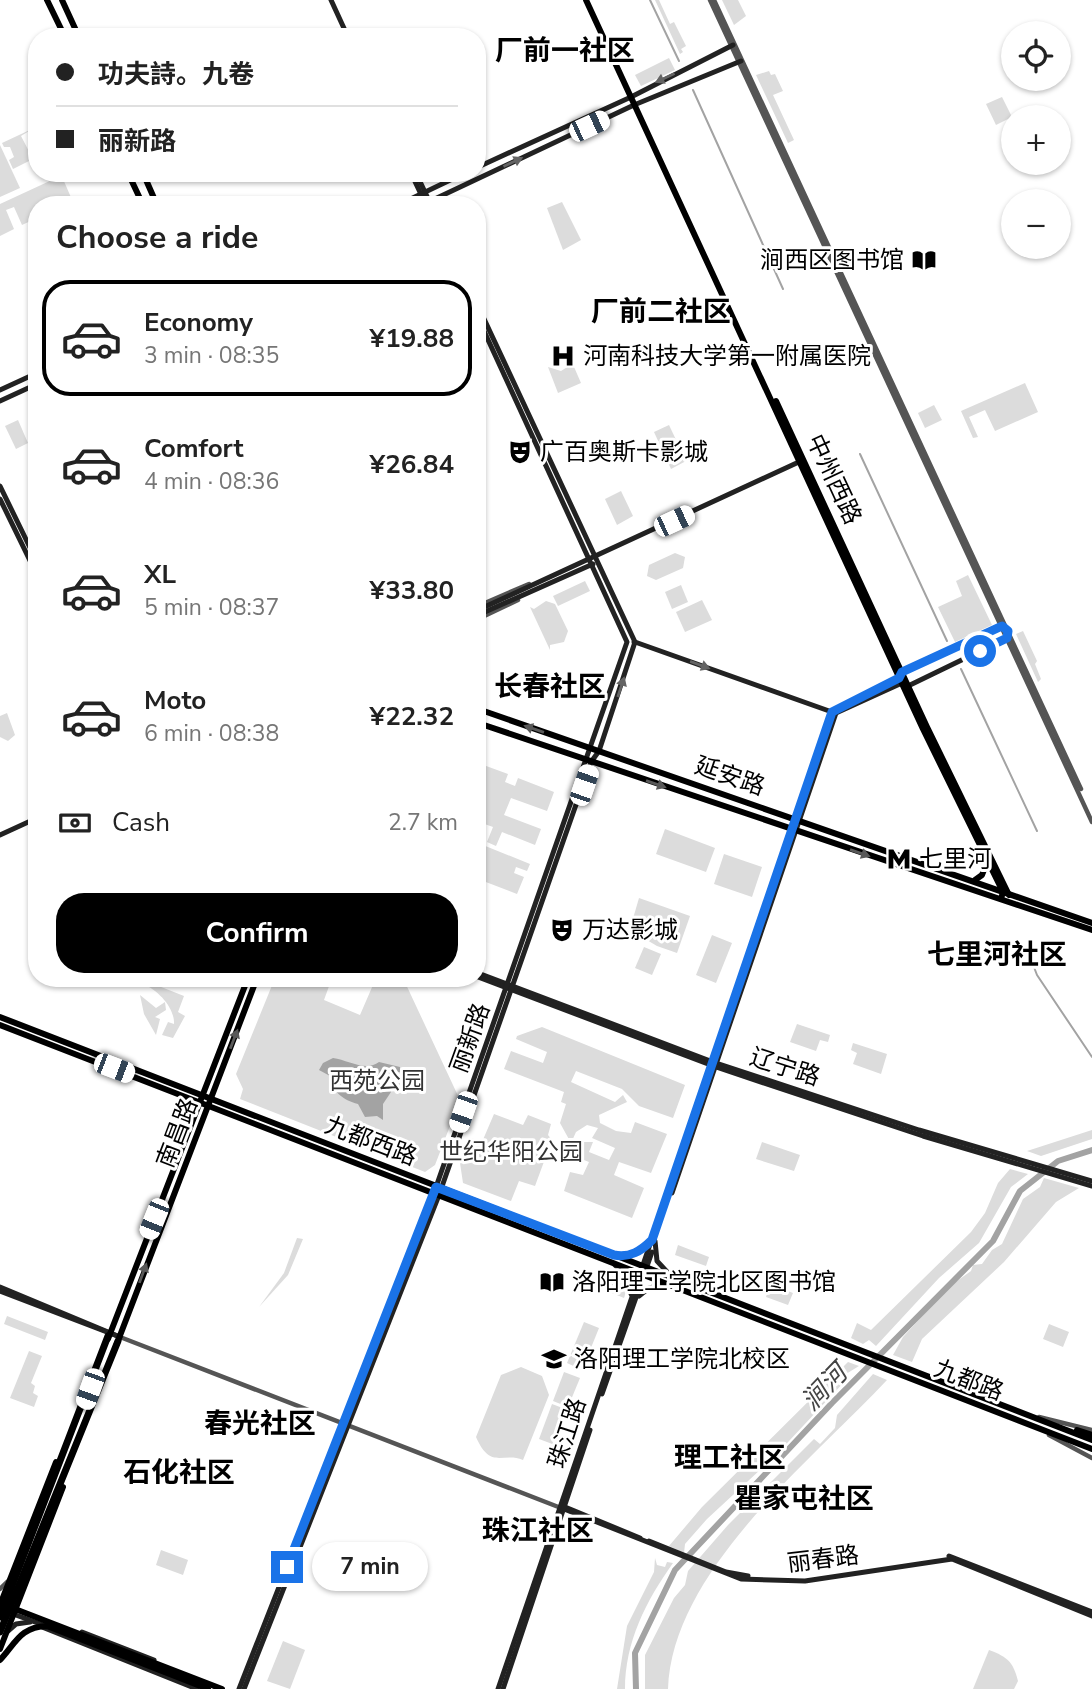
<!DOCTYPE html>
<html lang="en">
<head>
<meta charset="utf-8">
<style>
	:root { --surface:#fff; --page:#f6f6f6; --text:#222; --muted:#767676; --line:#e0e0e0; --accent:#000 }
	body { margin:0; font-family:"Nunito Sans","Noto Sans SC",sans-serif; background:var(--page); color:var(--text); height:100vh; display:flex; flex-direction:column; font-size:26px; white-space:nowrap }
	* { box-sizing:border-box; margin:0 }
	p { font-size:23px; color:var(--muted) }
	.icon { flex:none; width:38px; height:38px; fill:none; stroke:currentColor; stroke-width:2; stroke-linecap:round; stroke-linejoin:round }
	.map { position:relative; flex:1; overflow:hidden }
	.drawer { position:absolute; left:28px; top:196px; width:458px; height:791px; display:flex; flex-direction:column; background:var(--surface); border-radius:28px; box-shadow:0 2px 5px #0004 }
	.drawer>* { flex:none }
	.top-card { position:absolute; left:28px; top:28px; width:458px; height:154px; border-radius:28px; box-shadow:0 2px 5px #0004; display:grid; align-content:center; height:154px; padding:0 28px; background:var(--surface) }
	.tools { position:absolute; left:1001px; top:21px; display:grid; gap:14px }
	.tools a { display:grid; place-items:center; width:70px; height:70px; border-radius:50%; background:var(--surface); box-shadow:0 2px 5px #0004; font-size:35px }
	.end { position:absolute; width:32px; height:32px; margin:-16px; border:9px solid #1a73e8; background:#fff; box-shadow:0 0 0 4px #fff }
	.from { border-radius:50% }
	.bubble { position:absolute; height:49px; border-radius:24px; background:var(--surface); box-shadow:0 2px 5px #0004; font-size:23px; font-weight:700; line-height:49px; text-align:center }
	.car { position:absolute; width:21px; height:42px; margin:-21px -10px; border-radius:9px; box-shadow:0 0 5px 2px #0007; background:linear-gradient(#fff 24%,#345 0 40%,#fff 0 76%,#345 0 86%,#fff 0) }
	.top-card b { display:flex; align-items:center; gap:24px; height:66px; font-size:26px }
	.top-card b+b { border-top:2px solid var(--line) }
	.top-card i { width:18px; height:18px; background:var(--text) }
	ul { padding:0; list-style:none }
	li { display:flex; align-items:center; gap:21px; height:116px; margin:0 14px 10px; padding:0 14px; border:4px solid transparent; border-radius:28px }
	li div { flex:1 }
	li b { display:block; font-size:26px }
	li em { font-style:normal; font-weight:700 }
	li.active { border-color:var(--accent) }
	li>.icon { width:63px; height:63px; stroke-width:1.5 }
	h2 { padding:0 28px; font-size:32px; line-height:84px }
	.pay { display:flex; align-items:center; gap:18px; height:77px; padding:0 28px; font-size:26px }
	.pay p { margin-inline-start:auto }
	.cta { display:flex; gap:14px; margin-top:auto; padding:14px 28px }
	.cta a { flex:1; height:80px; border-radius:28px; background:var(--accent); color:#fff; font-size:28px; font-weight:700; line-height:80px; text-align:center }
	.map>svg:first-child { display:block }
</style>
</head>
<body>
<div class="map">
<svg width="1092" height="1689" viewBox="0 0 1092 1689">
	<rect width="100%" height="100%" fill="#fff"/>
	<g fill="#dcdcdc">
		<path d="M655 0H659L670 24 674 22 686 46 681 49 683 52 680 54Z"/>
		<path d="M722 0H738L746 16 734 25Z"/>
		<path d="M669 58 675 70 641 86 635 75Z"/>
		<path d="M769 71 771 75 775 74 783 91 773 95 794 140 788 143 756 75Z"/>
		<path d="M1002 97 1012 117 996 125 986 104Z"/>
		<path d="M34 128 21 136 33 159 13 169 9 160 14 157 10 147H4L2 143Z"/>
		<path d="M0 145 20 188 0 197Z"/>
		<path d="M54 179 55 182 63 179 73 202 37 205V218L22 225 14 207 6 210 14 229 0 236V204Z"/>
		<path d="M562 202 581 240 563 250 547 208Z"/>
		<path d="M571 360 581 383 558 393 548 367 561 371 569 366Z"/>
		<path d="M1025 383 1038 412 995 431 985 410 969 417 978 437 973 438 961 411Z"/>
		<path d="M934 405 942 420 925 428 918 413Z"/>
		<path d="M18 420 28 443 16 449 5 426Z"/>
		<path d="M669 425 686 461 671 469 654 432Z"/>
		<path d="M621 491 633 516 617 525 605 499Z"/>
		<path d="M675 553 685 557 683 568 656 580 647 576 649 565Z"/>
		<path d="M968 575 992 625 955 642 938 607 962 596 956 581Z"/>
		<path d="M585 581 590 591 558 606 553 596Z"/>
		<path d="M681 585 688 602 672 609 665 592Z"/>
		<path d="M702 600 712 620 685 632 676 612Z"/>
		<path d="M546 601 555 604 568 631 564 642 550 645V650L530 607 534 609Z"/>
		<path d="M1023 631 1037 661 1035 664 1041 679 1038 682 1016 634Z"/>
		<path d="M7 713 15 735 8 741 0 737V716Z"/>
		<path d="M478 763 508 774 505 782 515 786 518 778 554 792 547 811 511 798 504 815 541 829 535 845 502 832 496 846 487 842 493 827 479 822 478 824 480 791 478 790Z"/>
		<path d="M665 829 715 848 706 872 656 854Z"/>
		<path d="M478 843 530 864 527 871 516 867 514 873 524 877 517 894 478 879Z"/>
		<path d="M724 854 762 867 752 897 714 884Z"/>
		<path d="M639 898 690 916 677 953 657 946 635 933 632 922Z"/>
		<path d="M712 935 732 943 716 983 696 975Z"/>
		<path d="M644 947 661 954 652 975 635 968Z"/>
		<path d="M275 978H332L324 1000 360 1015 376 978H403L460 1100 435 1165 425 1172 240 1099 243 1089 236 1074Z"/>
		<path d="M146 981 184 996 178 1012 185 1016 173 1038 162 1035 168 1022 174 1024C175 1008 158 990 143 984Z"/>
		<path d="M140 995 156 1008 165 1002 166 1010 155 1017 160 1019 156 1035 144 1014Z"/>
		<path d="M797 1024 830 1035 828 1042 820 1040 816 1051 790 1042Z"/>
		<path d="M542 1027 685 1085 673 1118 639 1106 622 1089 576 1071 571 1082 615 1102 623 1095 627 1102 599 1115 600 1123 616 1131 631 1133 635 1122 667 1134 651 1173 619 1162 614 1175 644 1188 632 1218 564 1191 570 1172 583 1175 589 1162 576 1157 580 1142H593L589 1152 609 1160 615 1148 592 1138 598 1128 587 1125 576 1132 571 1143 560 1123 566 1104 561 1102 564 1092 504 1069 511 1051 543 1063 547 1052 516 1039 517 1036Z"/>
		<path d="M853 1043 887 1054 881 1074 853 1064 857 1053 851 1050Z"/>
		<path d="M494 1114 523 1125 528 1115 551 1124 548 1135 552 1140 535 1186 519 1181 511 1201 463 1183 460 1163 471 1138 482 1142Z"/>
		<path d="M1092 1130V1139L1041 1156 1027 1151Z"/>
		<path d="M762 1142 800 1155 794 1171 756 1159Z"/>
		<path d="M1010 1169 1028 1174 1011 1187 979 1243 939 1278 876 1346 869 1340 863 1344 851 1338 857 1323 871 1330 971 1232 985 1213 998 1183Z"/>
		<path d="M1044 1178 1079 1188 1056 1202 1004 1262 922 1339 912 1362 893 1355 903 1337 950 1286 971 1271 973 1265 982 1264 992 1250 1002 1244 1023 1199 1040 1187Z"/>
		<path d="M297 1238 303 1239 288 1275 259 1307 284 1273Z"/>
		<path d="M678 1245 709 1257 706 1266 675 1255Z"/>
		<path d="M608 1268C621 1272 629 1285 624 1298L612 1293 605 1277Z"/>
		<path d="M770 1284 793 1293 788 1305 766 1297Z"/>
		<path d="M7 1316 48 1332 45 1340 4 1324Z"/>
		<path d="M584 1322 599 1328 582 1370 567 1363Z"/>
		<path d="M1049 1324 1069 1332 1063 1347 1043 1339Z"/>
		<path d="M29 1351 42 1356 31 1383 35 1386 33 1393 38 1396 34 1407 10 1398Z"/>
		<path d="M848 1362 859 1366 846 1374 847 1379 775 1456 707 1519 685 1544 684 1553 669 1546 702 1507Z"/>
		<path d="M521 1367 542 1376 549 1395 523 1460C503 1451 491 1471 476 1437L501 1375Z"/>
		<path d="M564 1372 580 1378 568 1407 553 1401Z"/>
		<path d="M873 1374 887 1380C811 1461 672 1571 668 1689H645V1655L674 1598 685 1585 688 1571 728 1525 814 1439 820 1444 835 1428 837 1415Z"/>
		<path d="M552 1404 568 1410 555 1445 539 1439Z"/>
		<path d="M161 1550 188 1560 183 1575 156 1565Z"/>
		<path d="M655 1558 657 1565 665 1567 667 1562 673 1563C646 1601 625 1642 625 1689H617L627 1626 654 1572Z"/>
		<path d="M283 1641 305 1650 290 1689 267 1681Z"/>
		<path d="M989 1650C1008 1657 1013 1662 1018 1681L1014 1689H973Z"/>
	</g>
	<path fill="#a3a3a3" d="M333 1058C348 1060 366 1072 379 1062L400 1067V1072L393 1073 391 1092 383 1104V1120L377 1116 365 1117 358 1104C343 1100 332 1092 330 1076L319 1070 323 1063Z"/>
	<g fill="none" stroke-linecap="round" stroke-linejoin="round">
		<g stroke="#a3a3a3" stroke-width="2">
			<path d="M650 0 679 61"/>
			<path d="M693 90 783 289"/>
			<path d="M860 454 947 641"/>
			<path d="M961 669 1037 831"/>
			<path d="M1027 949 1037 975 1092 1057"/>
		</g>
		<path stroke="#a3a3a3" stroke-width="6" d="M636 1689 635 1653 675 1570 832 1403 993 1241 1020 1191 1058 1161 1092 1150"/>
		<g stroke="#555" stroke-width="4.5">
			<path d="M710 0 1092 822"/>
			<path d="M714 0 1081 789"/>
			<path d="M478 606 529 584"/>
			<path d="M478 619 518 600"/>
			<path d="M120 1337 561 1508"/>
			<path d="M1039 1417 1092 1430"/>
			<path d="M1049 1435 1092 1458"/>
			<path d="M0 1589 7 1582"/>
		</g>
		<g stroke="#222" stroke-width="5">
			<path d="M331 0 348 37"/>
			<path d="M478 167 631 97 733 45"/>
			<path d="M411 173 426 205"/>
			<path d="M416 173 431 205"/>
			<path d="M398 205 465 173"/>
			<path d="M422 205 634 105 741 61"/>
			<path d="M0 390 37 373"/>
			<path d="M0 401 37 384"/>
			<path d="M0 486 37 562"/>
			<path d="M0 499 37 575"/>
			<path d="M478 610 801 461"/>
			<path d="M478 615 593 564"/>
			<path d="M634 642H635L832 712 836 713 902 683 908 686 1007 638 1008 631 1002 626 902 672 899 678 832 712"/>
			<path d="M0 835 37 818"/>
			<path d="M478 973 713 1062 919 1130 1092 1181"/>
			<path d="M478 977 716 1067 923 1136 1092 1186"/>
			<path d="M672 1193 836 713"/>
			<path d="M655 1241 657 1261 670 1275"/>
			<path d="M618 1255H631L650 1242"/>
			<path d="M615 1265 627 1277 631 1294"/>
			<path d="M0 1287 120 1337"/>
			<path d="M0 1291 120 1337"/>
			<path d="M639 1296 649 1288 668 1284"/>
			<path d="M602 1394 652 1252"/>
			<path d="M565 1507 640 1538"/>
			<path d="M564 1509 741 1579 805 1581 952 1559 1092 1616"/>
			<path d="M649 1541 726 1572 748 1576"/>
			<path d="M949 1556 1092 1612"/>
			<path d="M13 1614 46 1626"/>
			<path d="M42 1627 197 1689"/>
			<path d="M8 1631 16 1624 30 1622"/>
			<path d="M82 1632 154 1660"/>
			<path d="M239 1689 436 1187 627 642 478 318"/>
			<path d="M244 1689 439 1195 591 762 599 751 635 642 478 306"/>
			<path d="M498 1689 832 712"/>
			<path d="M503 1689 590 1430"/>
		</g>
		<g stroke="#000" stroke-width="6">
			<path d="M47 0 65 37"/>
			<path d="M62 0 79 37"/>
			<path d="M586 0 923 729 1003 892 1001 899"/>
			<path d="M128 173 143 205"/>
			<path d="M143 173 157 205"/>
			<path d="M776 401 927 727 1009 895"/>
			<path d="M478 709 1092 923"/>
			<path d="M478 723 1092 930"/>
			<path d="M975 880 982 875 987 862"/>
			<path d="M0 1017 1092 1440"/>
			<path d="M0 1025 1092 1449"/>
			<path d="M108 1339 248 978"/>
			<path d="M116 1346 257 978"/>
			<path d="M1077 1430 1092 1435"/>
			<path d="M0 1605 56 1462"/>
			<path d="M15 1609 222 1689"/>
			<path d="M0 1649 63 1487"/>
			<path d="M0 1660C16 1643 20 1627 47 1626L208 1689"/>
		</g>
		<g stroke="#000" stroke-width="7">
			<path d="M0 1617 108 1336"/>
			<path d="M0 1632 118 1341"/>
		</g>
	</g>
	<defs><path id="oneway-solid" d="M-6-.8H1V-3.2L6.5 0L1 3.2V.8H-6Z" transform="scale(1.75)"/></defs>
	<g fill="#646464">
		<use href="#oneway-solid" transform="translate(665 78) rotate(155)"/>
		<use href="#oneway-solid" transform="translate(513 162) rotate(-25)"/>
		<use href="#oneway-solid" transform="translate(700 665) rotate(20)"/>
		<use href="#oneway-solid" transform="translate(621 687) rotate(-72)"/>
	</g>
	<g fill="#595959">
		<use href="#oneway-solid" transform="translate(534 729) rotate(-161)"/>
		<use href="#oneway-solid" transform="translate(656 784) rotate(19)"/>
		<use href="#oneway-solid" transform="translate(860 853) rotate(19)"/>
		<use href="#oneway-solid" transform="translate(234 1039) rotate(-69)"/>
		<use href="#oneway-solid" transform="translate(143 1273) rotate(-70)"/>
	</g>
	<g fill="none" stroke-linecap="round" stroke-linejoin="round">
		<path stroke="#1a73e8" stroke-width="9" d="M287 1567 436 1187 614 1255C630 1258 641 1251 652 1240L832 712 899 678 902 672 1002 626 1008 631 1007 638 980 651"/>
	</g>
	<defs>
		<g id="library-bare" transform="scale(1.89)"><path d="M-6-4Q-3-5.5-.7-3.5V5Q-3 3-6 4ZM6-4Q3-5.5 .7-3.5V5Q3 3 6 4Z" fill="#000" stroke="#fff" stroke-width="2.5" paint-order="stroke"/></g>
		<g id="hospital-bare" transform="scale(1.89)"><path d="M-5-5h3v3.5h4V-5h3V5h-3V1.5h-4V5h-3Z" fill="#000" stroke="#fff" stroke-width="2.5" paint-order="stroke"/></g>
		<g id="theatre-bare" transform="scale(1.89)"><path d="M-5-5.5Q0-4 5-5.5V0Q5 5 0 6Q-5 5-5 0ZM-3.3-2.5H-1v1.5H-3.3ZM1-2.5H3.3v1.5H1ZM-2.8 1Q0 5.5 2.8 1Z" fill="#000" stroke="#fff" stroke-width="2.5" paint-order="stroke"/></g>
		<g id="metro-bare" transform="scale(1.89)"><path d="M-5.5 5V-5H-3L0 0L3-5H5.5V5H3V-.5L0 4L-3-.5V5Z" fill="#000" stroke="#fff" stroke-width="2.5" paint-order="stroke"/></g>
		<g id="university-bare" transform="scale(1.89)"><path d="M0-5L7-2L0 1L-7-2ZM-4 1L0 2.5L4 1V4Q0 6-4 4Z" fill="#000" stroke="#fff" stroke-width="2.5" paint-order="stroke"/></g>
	</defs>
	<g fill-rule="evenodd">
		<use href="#library-bare" x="924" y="260"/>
		<use href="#hospital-bare" x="563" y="356"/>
		<use href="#theatre-bare" x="520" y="452"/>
		<use href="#metro-bare" x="899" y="859"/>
		<use href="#theatre-bare" x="562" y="930"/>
		<use href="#library-bare" x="552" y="1282"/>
		<use href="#university-bare" x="554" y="1359"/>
	</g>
	<g text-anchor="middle" stroke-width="6" stroke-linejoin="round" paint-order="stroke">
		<g font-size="24" fill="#000" stroke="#fff" text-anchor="start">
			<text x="904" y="268" text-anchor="end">涧西区图书馆</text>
			<text x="583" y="364">河南科技大学第一附属医院</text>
			<text x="540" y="460">广百奥斯卡影城</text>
			<text x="919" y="867">七里河</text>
			<text x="582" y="938">万达影城</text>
			<text x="572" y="1290">洛阳理工学院北区图书馆</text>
			<text x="574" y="1367">洛阳理工学院北校区</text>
		</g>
		<g font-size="24" fill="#000" stroke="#fff">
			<text transform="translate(834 479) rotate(65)" y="8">中州西路</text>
			<text transform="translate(730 776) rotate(19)" y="8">延安路</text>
			<text transform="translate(470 1038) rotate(-70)" y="8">丽新路</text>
			<text transform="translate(785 1067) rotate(18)" y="8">辽宁路</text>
			<text transform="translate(177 1133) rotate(-69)" y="8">南昌路</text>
			<text transform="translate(371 1141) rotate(21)" y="8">九都西路</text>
			<text transform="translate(969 1380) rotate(21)" y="8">九都路</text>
			<text transform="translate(567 1433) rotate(-72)" y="8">珠江路</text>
			<text transform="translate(823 1559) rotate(-7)" y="8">丽春路</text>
		</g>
		<g font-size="24" fill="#333" stroke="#fff">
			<text x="377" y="1089">西苑公园</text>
			<text x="511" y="1160">世纪华阳公园</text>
		</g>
		<g font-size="26" font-style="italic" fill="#444" stroke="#fff">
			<text transform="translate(824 1387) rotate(-46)" y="9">涧河</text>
		</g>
		<g font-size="28" font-weight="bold" fill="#000" stroke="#fff">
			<text x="565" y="60">厂前一社区</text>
			<text x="661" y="321">厂前二社区</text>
			<text x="550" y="696">长春社区</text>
			<text x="997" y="964">七里河社区</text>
			<text x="260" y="1433">春光社区</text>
			<text x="730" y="1467">理工社区</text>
			<text x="179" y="1482">石化社区</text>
			<text x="804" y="1508">瞿家屯社区</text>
			<text x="538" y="1540">珠江社区</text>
		</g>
	</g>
</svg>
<div class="tools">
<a><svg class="icon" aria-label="locate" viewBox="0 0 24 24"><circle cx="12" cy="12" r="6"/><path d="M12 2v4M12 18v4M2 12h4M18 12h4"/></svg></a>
<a>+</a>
<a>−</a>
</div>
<i class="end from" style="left:980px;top:651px"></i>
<i class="end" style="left:287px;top:1567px"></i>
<div class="bubble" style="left:312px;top:1542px;width:116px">7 min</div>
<i class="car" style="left:589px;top:126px;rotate:65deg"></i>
<i class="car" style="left:674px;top:521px;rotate:65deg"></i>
<i class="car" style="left:584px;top:785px;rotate:19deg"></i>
<i class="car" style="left:114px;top:1068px;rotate:111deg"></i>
<i class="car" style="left:463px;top:1112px;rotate:199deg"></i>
<i class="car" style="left:154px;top:1219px;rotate:202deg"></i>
<i class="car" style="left:90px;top:1389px;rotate:200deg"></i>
<div class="top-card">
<b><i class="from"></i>功夫詩。九卷</b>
<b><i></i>丽新路</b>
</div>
<section class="drawer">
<h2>Choose a ride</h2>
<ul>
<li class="active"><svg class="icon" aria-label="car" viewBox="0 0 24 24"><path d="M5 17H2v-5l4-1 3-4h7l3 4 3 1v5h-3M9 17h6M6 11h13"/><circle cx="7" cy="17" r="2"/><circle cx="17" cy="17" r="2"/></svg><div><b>Economy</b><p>3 min · 08:35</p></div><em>¥19.88</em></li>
<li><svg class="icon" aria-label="car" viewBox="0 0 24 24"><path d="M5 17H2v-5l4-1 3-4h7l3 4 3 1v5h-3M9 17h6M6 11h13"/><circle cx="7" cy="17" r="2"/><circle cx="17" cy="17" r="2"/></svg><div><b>Comfort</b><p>4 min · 08:36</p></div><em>¥26.84</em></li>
<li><svg class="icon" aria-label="car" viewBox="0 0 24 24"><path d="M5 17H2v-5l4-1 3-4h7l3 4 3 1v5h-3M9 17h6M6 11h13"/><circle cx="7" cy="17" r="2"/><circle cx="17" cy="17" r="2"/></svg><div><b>XL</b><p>5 min · 08:37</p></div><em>¥33.80</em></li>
<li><svg class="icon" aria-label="car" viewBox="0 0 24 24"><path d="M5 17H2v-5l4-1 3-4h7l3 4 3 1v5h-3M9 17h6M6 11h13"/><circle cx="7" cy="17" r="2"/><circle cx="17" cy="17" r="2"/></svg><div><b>Moto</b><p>6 min · 08:38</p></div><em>¥22.32</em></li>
</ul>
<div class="pay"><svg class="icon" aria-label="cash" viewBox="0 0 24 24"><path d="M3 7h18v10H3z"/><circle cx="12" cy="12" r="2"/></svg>Cash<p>2.7 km</p></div>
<div class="cta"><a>Confirm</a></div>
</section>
</div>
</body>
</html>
